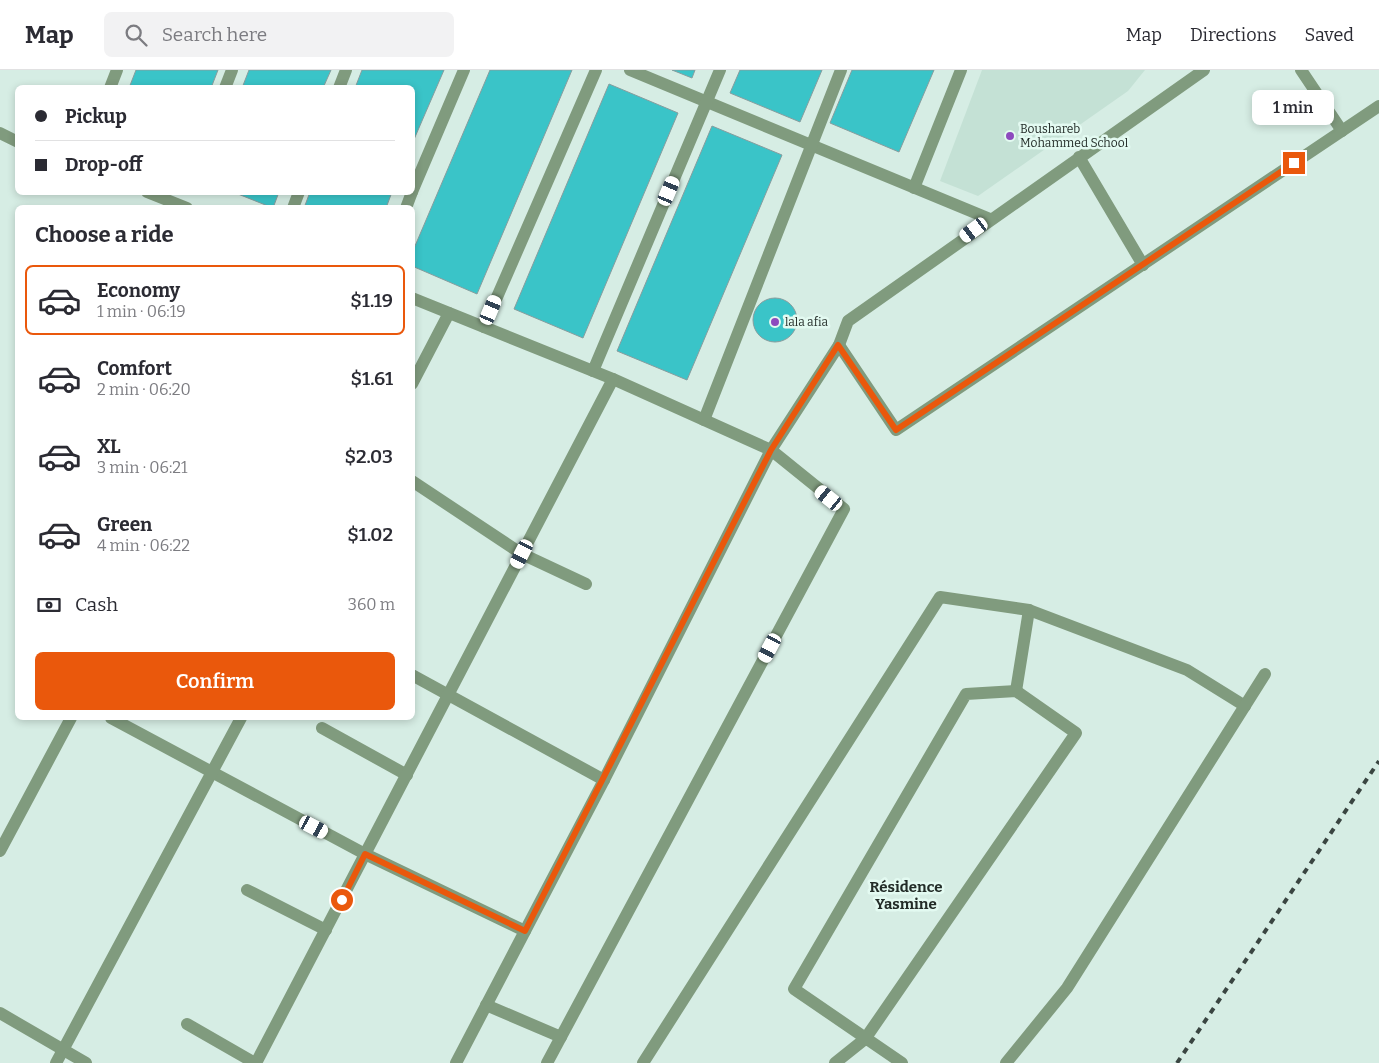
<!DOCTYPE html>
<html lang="en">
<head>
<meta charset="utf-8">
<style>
	:root { --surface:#fff; --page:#f2f2f3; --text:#2b2b33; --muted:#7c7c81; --line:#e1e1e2; --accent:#ea580c }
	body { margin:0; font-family:Bitter,serif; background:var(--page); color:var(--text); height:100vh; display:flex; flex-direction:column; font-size:19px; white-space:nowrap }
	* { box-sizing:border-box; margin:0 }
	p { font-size:16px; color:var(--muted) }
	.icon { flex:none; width:28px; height:28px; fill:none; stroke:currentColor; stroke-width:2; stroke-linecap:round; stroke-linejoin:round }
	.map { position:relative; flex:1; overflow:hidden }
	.panel { position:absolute; left:15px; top:135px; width:400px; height:515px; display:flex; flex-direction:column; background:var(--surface); border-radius:8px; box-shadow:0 2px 8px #0003 }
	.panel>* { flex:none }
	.hud { position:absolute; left:15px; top:15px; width:400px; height:110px; border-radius:8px; box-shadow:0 2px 8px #0003; display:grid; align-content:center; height:110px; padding:0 20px; background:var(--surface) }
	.end { position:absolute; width:22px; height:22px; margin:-11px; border:6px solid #ea580c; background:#fff; box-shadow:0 0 0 2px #fff }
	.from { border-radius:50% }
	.bubble { position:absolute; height:35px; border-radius:8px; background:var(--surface); box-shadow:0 2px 8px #0003; font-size:16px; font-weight:600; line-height:35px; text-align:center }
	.car { position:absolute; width:15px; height:30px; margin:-15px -8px; border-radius:6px; box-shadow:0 0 4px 1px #0007; background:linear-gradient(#fff 24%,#345 0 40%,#fff 0 76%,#345 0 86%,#fff 0) }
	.hud b { display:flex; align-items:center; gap:18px; height:48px; font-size:19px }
	.hud b+b { border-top:1px solid var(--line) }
	.hud i { width:12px; height:12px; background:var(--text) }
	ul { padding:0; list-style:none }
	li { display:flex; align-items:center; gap:15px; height:70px; margin:0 10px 8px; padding:0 10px; border:2px solid transparent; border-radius:8px }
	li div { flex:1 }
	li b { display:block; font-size:19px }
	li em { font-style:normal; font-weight:600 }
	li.active { border-color:var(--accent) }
	li>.icon { width:45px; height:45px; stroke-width:1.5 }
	h2 { padding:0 20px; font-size:22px; line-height:60px }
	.pay { display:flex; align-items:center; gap:12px; height:55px; padding:0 20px; font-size:19px }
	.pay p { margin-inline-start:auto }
	.cta { display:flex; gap:10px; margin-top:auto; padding:10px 20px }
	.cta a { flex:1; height:58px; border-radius:8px; background:var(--accent); color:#fff; font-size:20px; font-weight:600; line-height:58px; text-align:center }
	header { display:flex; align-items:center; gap:30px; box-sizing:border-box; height:70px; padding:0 25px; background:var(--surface); border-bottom:1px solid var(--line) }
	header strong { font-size:24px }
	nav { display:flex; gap:28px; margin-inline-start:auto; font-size:18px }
	.search { width:350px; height:45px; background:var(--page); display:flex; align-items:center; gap:12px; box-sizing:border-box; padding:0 18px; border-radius:8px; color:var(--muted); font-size:19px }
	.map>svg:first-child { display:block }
</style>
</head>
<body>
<header>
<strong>Map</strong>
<div class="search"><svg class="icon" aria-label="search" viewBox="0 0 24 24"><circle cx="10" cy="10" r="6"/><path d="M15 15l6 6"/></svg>Search here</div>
<nav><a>Map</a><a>Directions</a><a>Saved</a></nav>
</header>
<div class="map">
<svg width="1379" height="993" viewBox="0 0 1379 993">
	<rect width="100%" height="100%" fill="#d6ede4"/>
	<path fill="#c4e1d5" d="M982 0H1145L1128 21 978 126 940 111Z"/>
	<g fill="#3ac4c8" stroke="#869d9e">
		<path d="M136 0H218L211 18H129Z"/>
		<path d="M249 0H331L323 18H242Z"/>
		<path d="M362 0H444L412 74V18H355Z"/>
		<path d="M490 0H572L477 224 412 196V183Z"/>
		<path d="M672 0H695L692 8Z"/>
		<path d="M740 0H822L800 52 730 23Z"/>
		<path d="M852 0H934L899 82 830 53Z"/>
		<path d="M609 14 678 43 583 268 514 239Z"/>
		<path d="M712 56 782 85 687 310 617 281Z"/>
		<path d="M233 122H279L273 138Z"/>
		<path d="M310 122H392L386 138H304Z"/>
		<circle cx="775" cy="250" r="22"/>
	</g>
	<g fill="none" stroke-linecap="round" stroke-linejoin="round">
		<g stroke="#809b7e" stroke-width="12">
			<path d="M630 0 990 149"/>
			<path d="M1301 0 1342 61"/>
			<path d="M110 18 117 0"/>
			<path d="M225 18 232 0"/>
			<path d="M339 18 346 0"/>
			<path d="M0 63 18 72"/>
			<path d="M1079 87 1143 195"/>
			<path d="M914 118 961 0"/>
			<path d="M147 122 187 138"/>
			<path d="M412 122 464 0"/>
			<path d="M293 138 299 122"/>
			<path d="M406 138 412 122"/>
			<path d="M412 228 613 309 771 380 844 439 547 993"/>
			<path d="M484 257 596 0"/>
			<path d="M839 275 896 360 1379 36"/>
			<path d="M593 301 720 0"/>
			<path d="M412 314 449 243"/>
			<path d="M704 350 841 0"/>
			<path d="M412 411 522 484 586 514"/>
			<path d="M412 605 604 710"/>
			<path d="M1016 621 1029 540"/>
			<path d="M111 648 365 784 525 861"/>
			<path d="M322 658 407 705"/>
			<path d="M0 781 71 648"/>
			<path d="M247 820 326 860"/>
			<path d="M486 935 561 967"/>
			<path d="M0 943 86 993"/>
			<path d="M187 954 255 993"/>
			<path d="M56 993 241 648"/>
			<path d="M256 993 613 309"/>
			<path d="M456 993 604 710 771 380 839 275 848 251 1204 0"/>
			<path d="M643 993 940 527 1029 540 1187 600 1245 636"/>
			<path d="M835 993 865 969 1076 663 1016 621 966 624 794 919 902 993"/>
			<path d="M1006 993 1067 918 1265 604"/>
		</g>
		<path stroke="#3a4541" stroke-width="4" stroke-dasharray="6 6" stroke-linecap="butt" d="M1177 993 1379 691"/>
	</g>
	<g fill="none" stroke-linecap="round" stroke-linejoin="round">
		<path stroke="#ea580c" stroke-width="6" d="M342 830 365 784 525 861 771 380 838 275 896 360 1294 93"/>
	</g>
	<g fill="#8d4abe" stroke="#e3faf1" stroke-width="2">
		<circle cx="1010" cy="66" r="5"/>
		<circle cx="775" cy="252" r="5"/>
	</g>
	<g text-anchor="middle" stroke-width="5" stroke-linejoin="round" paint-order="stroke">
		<g font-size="12" fill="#232c28" stroke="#e3faf1" text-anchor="start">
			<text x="1020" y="63">Boushareb<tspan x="1020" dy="14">Mohammed School</tspan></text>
			<text x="785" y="256">lala afia</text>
		</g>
		<g font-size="15" font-weight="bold" fill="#232c28" stroke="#e3faf1">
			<text x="906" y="822">Résidence<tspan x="906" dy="17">Yasmine</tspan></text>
		</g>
	</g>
</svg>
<i class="end from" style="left:342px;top:830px"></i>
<i class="end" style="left:1294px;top:93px"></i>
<div class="bubble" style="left:1252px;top:20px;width:82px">1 min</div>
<i class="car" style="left:669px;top:121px;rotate:23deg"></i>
<i class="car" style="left:974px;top:160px;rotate:234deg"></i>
<i class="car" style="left:491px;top:240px;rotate:23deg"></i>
<i class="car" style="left:829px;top:428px;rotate:309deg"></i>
<i class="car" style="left:522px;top:484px;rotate:207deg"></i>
<i class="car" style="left:770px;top:578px;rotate:208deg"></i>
<i class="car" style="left:314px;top:757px;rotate:118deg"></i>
<div class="hud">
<b><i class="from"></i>Pickup</b>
<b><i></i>Drop-off</b>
</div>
<section class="panel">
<h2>Choose a ride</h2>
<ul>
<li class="active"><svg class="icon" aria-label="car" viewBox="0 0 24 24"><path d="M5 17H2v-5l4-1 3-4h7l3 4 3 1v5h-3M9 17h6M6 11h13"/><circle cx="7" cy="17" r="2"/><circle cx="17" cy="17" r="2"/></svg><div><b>Economy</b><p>1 min · 06:19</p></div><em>$1.19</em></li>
<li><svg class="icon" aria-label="car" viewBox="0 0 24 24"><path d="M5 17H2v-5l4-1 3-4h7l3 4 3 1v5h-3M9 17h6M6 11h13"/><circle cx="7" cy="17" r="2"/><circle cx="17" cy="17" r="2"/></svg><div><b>Comfort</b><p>2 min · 06:20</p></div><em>$1.61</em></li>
<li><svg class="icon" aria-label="car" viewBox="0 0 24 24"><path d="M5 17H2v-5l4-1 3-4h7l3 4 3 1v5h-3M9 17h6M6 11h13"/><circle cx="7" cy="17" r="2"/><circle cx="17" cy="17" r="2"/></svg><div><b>XL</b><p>3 min · 06:21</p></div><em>$2.03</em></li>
<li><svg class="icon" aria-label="car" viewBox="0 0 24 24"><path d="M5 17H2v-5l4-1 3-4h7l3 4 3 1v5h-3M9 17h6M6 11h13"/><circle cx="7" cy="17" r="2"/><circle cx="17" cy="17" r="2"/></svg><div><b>Green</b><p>4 min · 06:22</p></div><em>$1.02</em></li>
</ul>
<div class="pay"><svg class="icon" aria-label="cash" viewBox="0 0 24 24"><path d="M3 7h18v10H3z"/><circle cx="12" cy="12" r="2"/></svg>Cash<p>360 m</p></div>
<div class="cta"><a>Confirm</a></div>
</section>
</div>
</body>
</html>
